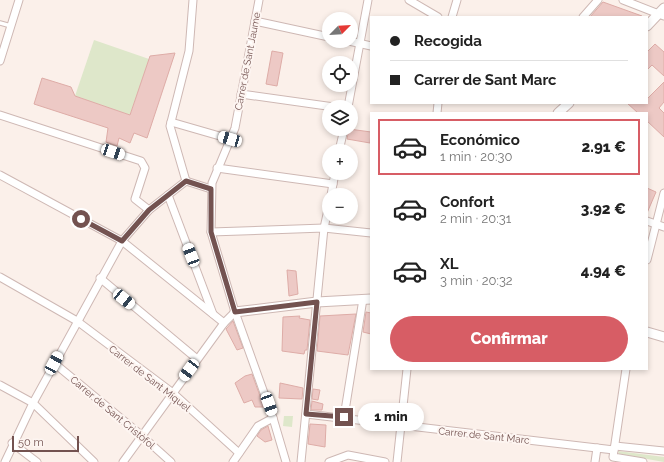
<!DOCTYPE html>
<html lang="es">
<head>
<meta charset="utf-8">
<style>
	:root { --surface:#fff; --page:#f6f6f6; --text:#222; --muted:#767676; --line:#e0e0e0; --accent:#d75d65 }
	body { margin:0; font-family:Raleway,sans-serif; background:var(--page); color:var(--text); height:100vh; display:flex; flex-direction:column; font-size:15px; white-space:nowrap }
	* { box-sizing:border-box; margin:0 }
	p { font-size:13px; color:var(--muted) }
	.icon { flex:none; width:22px; height:22px; fill:none; stroke:currentColor; stroke-width:2; stroke-linecap:round; stroke-linejoin:round }
	.map { position:relative; flex:1; overflow:hidden }
	.side { position:absolute; left:370px; top:112px; width:278px; height:258px; display:flex; flex-direction:column; background:var(--surface); border-radius:0px; box-shadow:0 2px 6px #0003 }
	.side>* { flex:none }
	.hud { position:absolute; left:370px; top:16px; width:278px; height:88px; border-radius:0px; box-shadow:0 2px 6px #0003; display:grid; align-content:center; height:88px; padding:0 20px; background:var(--surface) }
	.needle { width:26px; rotate:66deg }
	.buttons { position:absolute; left:322px; top:12px; display:grid; gap:8px }
	.buttons a { display:grid; place-items:center; width:36px; height:36px; border-radius:50%; background:var(--surface); box-shadow:0 2px 6px #0003; font-size:20px }
	.scale { position:absolute; left:12px; bottom:10px; width:67px; box-sizing:border-box; padding-left:4px; border:2px solid #735250; border-top:0; font-size:11px; line-height:14px; white-space:nowrap; color:#735250; -webkit-text-stroke:3px #fdf5f1; paint-order:stroke }
	.end { position:absolute; width:18px; height:18px; margin:-9px; border:5px solid #735250; background:#fff; box-shadow:0 0 0 2px #fff }
	.from { border-radius:50% }
	.bubble { position:absolute; height:28px; border-radius:14px; background:var(--surface); box-shadow:0 2px 6px #0003; font-size:13px; font-weight:800; line-height:28px; text-align:center }
	.car { position:absolute; width:12px; height:24px; margin:-12px -6px; border-radius:5px; box-shadow:0 0 3px 1px #0007; background:linear-gradient(#fff 24%,#345 0 40%,#fff 0 76%,#345 0 86%,#fff 0) }
	.hud b { display:flex; align-items:center; gap:14px; height:38px; font-size:15px }
	.hud b+b { border-top:1px solid var(--line) }
	.hud i { width:10px; height:10px; background:var(--text) }
	ul { padding:7px 0 0; list-style:none }
	li { display:flex; align-items:center; gap:12px; height:56px; margin:0 8px 6px; padding:0 12px; border:2px solid transparent; border-radius:0px }
	li div { flex:1 }
	li b { display:block; font-size:15px }
	li em { font-style:normal; font-weight:800 }
	li.current { border-color:var(--accent) }
	li>.icon { width:36px; height:36px; stroke-width:1.5 }
	.button { display:flex; gap:8px; margin-top:auto; padding:8px 20px }
	.button a { flex:1; height:46px; border-radius:24px; background:var(--accent); color:#fff; font-size:16px; font-weight:800; line-height:46px; text-align:center }
	.map>svg:first-child { display:block }
</style>
</head>
<body>
<div class="map">
<svg width="664" height="462" viewBox="0 0 664 462">
	<rect width="100%" height="100%" fill="#fbf0ea"/>
	<g fill="#dee7ca">
		<path d="M94 40 149 59 130 115 75 96Z"/>
		<path d="M284 416H293L292 427 283 426Z"/>
		<path d="M618 451 664 457V462L619 454Z"/>
	</g>
	<g fill="#edc9c5" stroke="#deaca7">
		<path d="M603 2 642 16V17H590Z"/>
		<path d="M655 44 664 52V76L652 65 647 70V52Z"/>
		<path d="M272 51 283 53 277 86 266 84Z"/>
		<path d="M175 53 147 138 134 133 130 143 119 138 117 146 106 142 108 128 34 104 42 78 71 87 75 96 130 115 150 56Z"/>
		<path d="M664 82V102L659 108 664 113V137L647 121V113H638L627 103H647V99Z"/>
		<path d="M349 129 371 132 370 143 347 139Z"/>
		<path d="M647 188 656 192 647 213Z"/>
		<path d="M287 270 296 271 298 294 289 296Z"/>
		<path d="M366 312 371 313V334L363 332Z"/>
		<path d="M356 314 348 355 317 351 320 316Z"/>
		<path d="M300 316 299 318 310 320 307 350H305L304 354 282 351 283 317Z"/>
		<path d="M233 321 243 348 237 350 226 329Z"/>
		<path d="M252 374 264 407H255L252 400 244 403 235 383 245 376Z"/>
		<path d="M280 383 303 388 302 399 279 398Z"/>
		<path d="M313 389 320 390 318 400 312 399Z"/>
		<path d="M312 401 323 404 322 410H311Z"/>
		<path d="M310 424 326 425 325 447 308 444Z"/>
		<path d="M268 426 272 440 265 442 257 436 261 430Z"/>
	</g>
	<g fill="none" stroke-linecap="round" stroke-linejoin="round">
		<g stroke="#ceb8b4" stroke-width="5.5">
			<path id="service" d="M0 23 11 26"/>
		</g>
		<g stroke="#ceb8b4" stroke-width="9">
			<g id="minor">
				<path d="M259 0 235 128 212 183 211 232 235 312 273 418 286 462"/>
				<path d="M409 0 438 17"/>
				<path d="M623 0 664 16"/>
				<path d="M452 17 457 0"/>
				<path d="M583 17 598 0"/>
				<path d="M255 21 329 37"/>
				<path d="M349 41 371 46"/>
				<path d="M0 61 19 0"/>
				<path d="M241 94 334 107"/>
				<path d="M348 107 368 0"/>
				<path d="M437 113 438 103"/>
				<path d="M0 115 141 161 145 168 135 199 149 210"/>
				<path d="M171 122 230 139"/>
				<path d="M339 151 344 129"/>
				<path d="M217 168 333 184"/>
				<path d="M0 175 122 241 224 323"/>
				<path d="M186 181 211 189"/>
				<path d="M168 195 213 314"/>
				<path d="M331 195 335 173"/>
				<path d="M647 221 664 227"/>
				<path d="M211 232 324 228 371 233"/>
				<path d="M647 260 664 193"/>
				<path d="M0 277 77 321 173 393 239 453"/>
				<path d="M100 278 197 359"/>
				<path d="M54 363 141 435 171 462"/>
				<path d="M626 369 613 457 643 462"/>
				<path d="M0 385 33 403 94 462"/>
				<path d="M306 414 614 450"/>
				<path d="M344 417 363 299"/>
				<path d="M12 443 37 462"/>
				<path d="M615 446 664 451"/>
				<path d="M5 462 33 403 122 241 149 210 186 181 170 126 189 51 193 0"/>
				<path d="M123 462 224 323 235 312"/>
				<path d="M233 462 258 426 273 418"/>
				<path d="M301 462 324 228 329 205"/>
				<path d="M329 462 348 455 385 462"/>
				<path d="M397 462 407 369"/>
				<path d="M595 462 597 448"/>
			</g>
		</g>
		<g stroke="#ceb8b4" stroke-width="11">
			<g id="tertiary">
				<path d="M647 26 664 8"/>
				<path d="M558 113 569 103"/>
				<path d="M235 312 317 302 371 299"/>
				<path d="M647 332 664 337"/>
			</g>
		</g>
		<use href="#service" stroke="#fff" stroke-width="3.5"/>
		<use href="#minor" stroke="#fff" stroke-width="7"/>
		<use href="#tertiary" stroke="#fff" stroke-width="9"/>
	</g>
	<g fill="none" stroke-linecap="round" stroke-linejoin="round">
		<path stroke="#735250" stroke-width="5" d="M81 219 122 241 149 210 186 181 211 189V232L235 312 317 302 306 414 344 417"/>
	</g>
	<g text-anchor="middle" stroke-width="4" stroke-linejoin="round" paint-order="stroke">
		<g font-size="10" fill="#735250" stroke="#fdf5f1">
			<text transform="translate(247 61) rotate(-79)" y="4">Carrer de Sant Jaume</text>
			<text transform="translate(150 378) rotate(38)" y="4">Carrer de Sant Miquel</text>
			<text transform="translate(113 412) rotate(40)" y="4">Carrer de Sant Cristòfol</text>
			<text transform="translate(484 435) rotate(6)" y="4">Carrer de Sant Marc</text>
		</g>
	</g>
</svg>
<div class="buttons">
<a><svg class="needle" viewBox="-14 -14 28 28"><path d="M0-13l5 13h-10z" fill="#e53935"/><path d="M0 13l5-13h-10z" fill="#767676"/></svg></a>
<a><svg class="icon" aria-label="locate" viewBox="0 0 24 24"><circle cx="12" cy="12" r="6"/><path d="M12 2v4M12 18v4M2 12h4M18 12h4"/></svg></a>
<a><svg class="icon" aria-label="layers" viewBox="0 0 24 24"><path d="M12 4l9 5-9 5-9-5zM3 14l9 5 9-5"/></svg></a>
<a>+</a>
<a>−</a>
</div>
<div class="scale">50 m</div>
<i class="end from" style="left:81px;top:219px"></i>
<i class="end" style="left:344px;top:417px"></i>
<div class="bubble" style="left:358px;top:403px;width:66px">1 min</div>
<i class="car" style="left:230px;top:139px;rotate:286deg"></i>
<i class="car" style="left:113px;top:152px;rotate:108deg"></i>
<i class="car" style="left:191px;top:255px;rotate:339deg"></i>
<i class="car" style="left:124px;top:299px;rotate:129deg"></i>
<i class="car" style="left:54px;top:363px;rotate:28deg"></i>
<i class="car" style="left:189px;top:370px;rotate:217deg"></i>
<i class="car" style="left:269px;top:404px;rotate:160deg"></i>
<div class="hud">
<b><i class="from"></i>Recogida</b>
<b><i></i>Carrer de Sant Marc</b>
</div>
<section class="side">
<ul>
<li class="current"><svg class="icon" aria-label="car" viewBox="0 0 24 24"><path d="M5 17H2v-5l4-1 3-4h7l3 4 3 1v5h-3M9 17h6M6 11h13"/><circle cx="7" cy="17" r="2"/><circle cx="17" cy="17" r="2"/></svg><div><b>Económico</b><p>1 min · 20:30</p></div><em>2.91 €</em></li>
<li><svg class="icon" aria-label="car" viewBox="0 0 24 24"><path d="M5 17H2v-5l4-1 3-4h7l3 4 3 1v5h-3M9 17h6M6 11h13"/><circle cx="7" cy="17" r="2"/><circle cx="17" cy="17" r="2"/></svg><div><b>Confort</b><p>2 min · 20:31</p></div><em>3.92 €</em></li>
<li><svg class="icon" aria-label="car" viewBox="0 0 24 24"><path d="M5 17H2v-5l4-1 3-4h7l3 4 3 1v5h-3M9 17h6M6 11h13"/><circle cx="7" cy="17" r="2"/><circle cx="17" cy="17" r="2"/></svg><div><b>XL</b><p>3 min · 20:32</p></div><em>4.94 €</em></li>
</ul>
<div class="button"><a>Confirmar</a></div>
</section>
</div>
</body>
</html>
